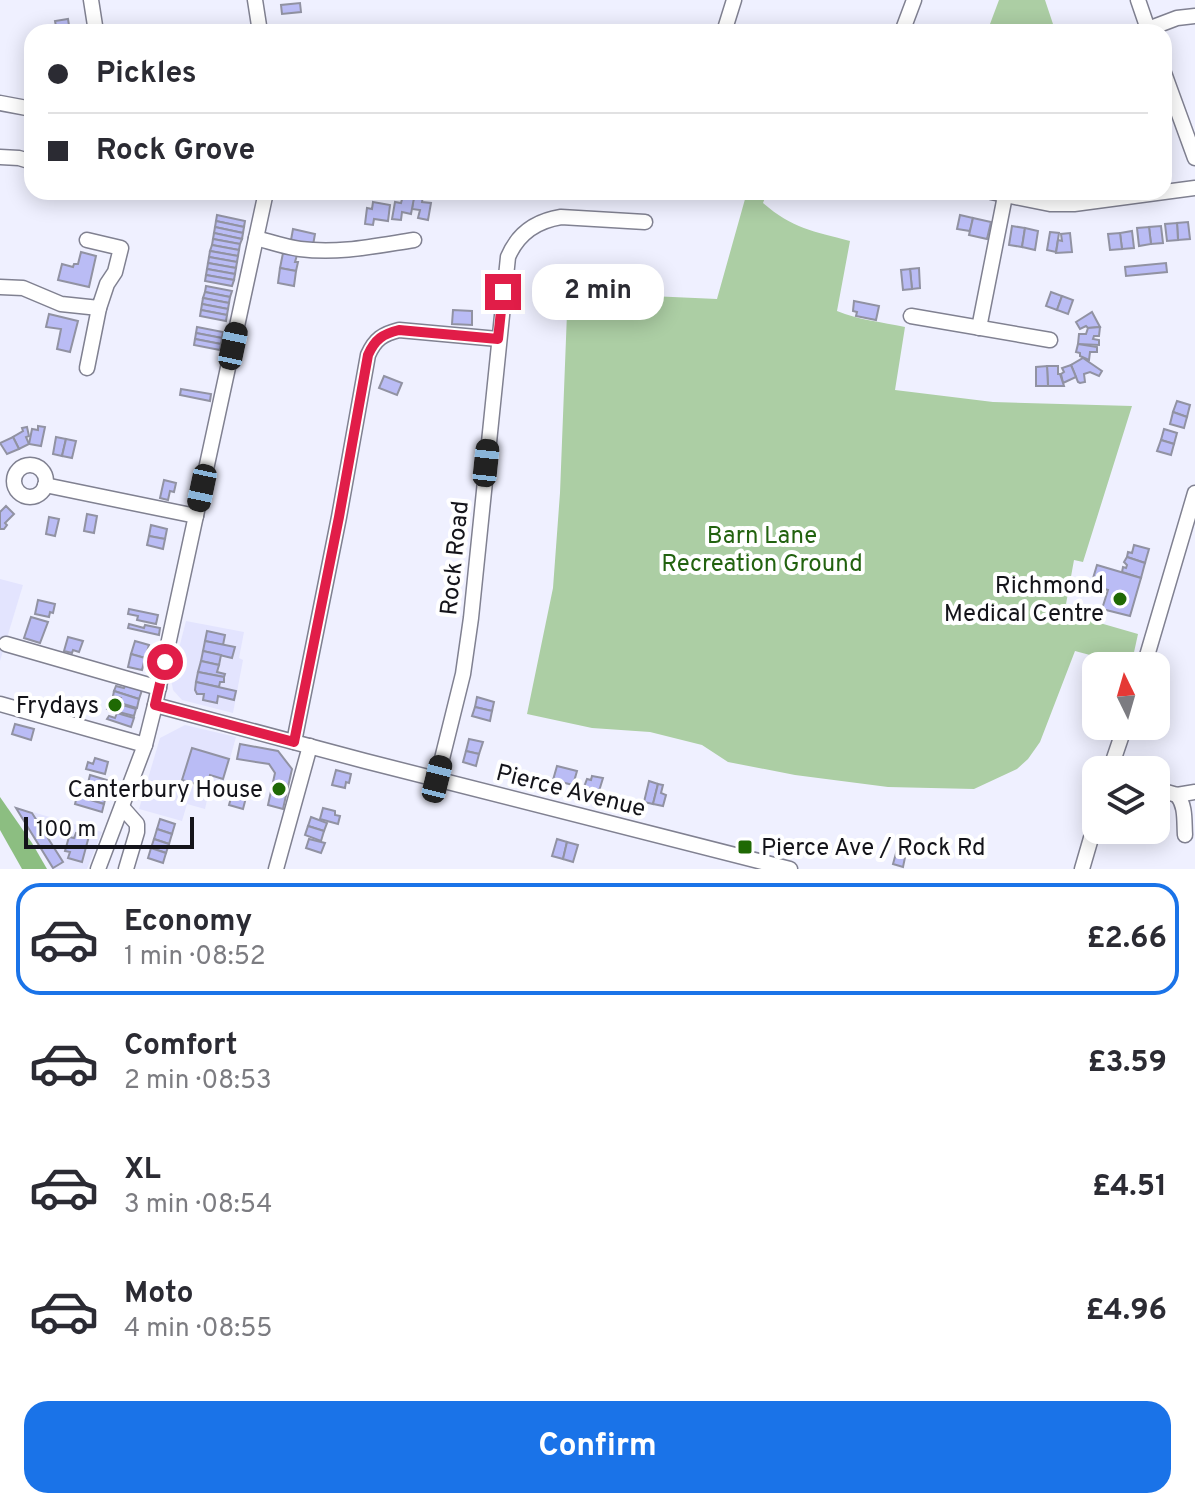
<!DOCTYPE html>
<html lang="en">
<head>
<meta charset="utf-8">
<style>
	:root { --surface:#fff; --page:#f7f7f7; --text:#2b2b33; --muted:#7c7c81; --line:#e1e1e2; --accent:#1a73e8 }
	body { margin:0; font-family:Overpass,sans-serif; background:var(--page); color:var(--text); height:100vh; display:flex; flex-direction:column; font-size:30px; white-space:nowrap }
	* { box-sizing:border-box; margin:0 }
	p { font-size:26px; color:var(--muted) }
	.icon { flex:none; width:44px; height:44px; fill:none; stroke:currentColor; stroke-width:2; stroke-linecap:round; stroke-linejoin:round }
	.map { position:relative; height:869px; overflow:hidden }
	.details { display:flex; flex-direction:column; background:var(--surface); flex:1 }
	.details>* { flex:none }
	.hud { position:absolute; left:24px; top:24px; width:1148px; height:176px; border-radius:24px; box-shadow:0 4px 20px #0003; display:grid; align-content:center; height:176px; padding:0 24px; background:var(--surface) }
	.needle { width:52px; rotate:355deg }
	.tools { position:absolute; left:1082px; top:652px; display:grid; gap:16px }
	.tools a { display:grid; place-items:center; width:88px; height:88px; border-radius:16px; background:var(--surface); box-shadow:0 4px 20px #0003; font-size:40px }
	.scale { position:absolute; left:24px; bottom:20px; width:170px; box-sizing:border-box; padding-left:8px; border:4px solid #14141a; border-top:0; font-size:22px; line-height:28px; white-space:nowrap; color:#14141a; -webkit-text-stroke:6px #fff; paint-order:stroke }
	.end { position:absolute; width:36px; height:36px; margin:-18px; border:10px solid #e11d48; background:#fff; box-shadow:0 0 0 4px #fff }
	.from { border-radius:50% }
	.bubble { position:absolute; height:56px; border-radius:24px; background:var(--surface); box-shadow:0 4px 20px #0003; font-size:26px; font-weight:700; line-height:56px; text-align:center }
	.car { position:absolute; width:24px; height:48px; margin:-24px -12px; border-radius:10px; box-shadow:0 0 6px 2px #0007; background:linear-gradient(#222 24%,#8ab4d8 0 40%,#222 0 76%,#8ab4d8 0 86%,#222 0) }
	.hud b { display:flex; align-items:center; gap:28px; height:76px; font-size:30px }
	.hud b+b { border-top:2px solid var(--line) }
	.hud i { width:20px; height:20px; background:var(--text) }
	ul { padding:14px 0 0; list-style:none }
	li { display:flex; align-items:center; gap:24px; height:112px; margin:0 16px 12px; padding:0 8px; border:4px solid transparent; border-radius:24px }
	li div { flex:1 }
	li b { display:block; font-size:30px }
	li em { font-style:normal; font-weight:700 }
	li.selected { border-color:var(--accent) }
	li>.icon { width:72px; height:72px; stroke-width:1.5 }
	.button { display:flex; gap:16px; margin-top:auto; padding:16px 24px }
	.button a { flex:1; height:92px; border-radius:24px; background:var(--accent); color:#fff; font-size:32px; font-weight:700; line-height:92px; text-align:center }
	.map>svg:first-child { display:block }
</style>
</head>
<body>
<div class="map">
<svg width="1195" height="869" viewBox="0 0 1195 869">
	<rect width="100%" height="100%" fill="#eff0ff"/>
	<g fill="#e3e4fe">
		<path d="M0 579 23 585 0 661Z"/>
		<path d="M186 621 244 632 239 658 243 660 233 713 182 700 173 690 171 679Z"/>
		<path d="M185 725 236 737 223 784 211 782 205 809 187 804 182 821 139 809 160 738Z"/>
		<path d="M15 807 102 832 87 869H52Z"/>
	</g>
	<g fill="#accea4">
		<path d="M999 0H1045L1055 30 1064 27 1066 32H987Z"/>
		<path d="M747 192H767L763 203C793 229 813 231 850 241L837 311C858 320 882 322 905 327L895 390 993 402 1132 406 1083 562 1074 560 1066 604 1088 611 1086 619 1138 634 1131 666 1075 651 1040 742 1028 759 1017 769 974 789 888 787 795 775 728 762 702 745 650 732 592 728 527 714 553 588 560 493 567 313 584 293 717 299Z"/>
	</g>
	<path fill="#8cbe81" d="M0 797 32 843 47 869H22L0 830Z"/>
	<g fill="#babcf5" stroke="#9192a2" stroke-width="2">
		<path d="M300 3 301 12 282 14 281 5Z"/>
		<path d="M68 19 70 32H57L55 21Z"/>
		<path d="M414 194 423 196 422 202 431 203 428 220 418 218 420 210 412 209Z"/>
		<path d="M403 196 414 198 411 214 402 212 401 220 392 219 395 202 401 203Z"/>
		<path d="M373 202 390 205 388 221 374 219 373 225 365 224 367 208 372 209Z"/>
		<path d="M217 215 245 221 244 227 216 221Z"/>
		<path d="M960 215 973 218 970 231 957 229Z"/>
		<path d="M973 218 991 222 987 239 969 235Z"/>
		<path d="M216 221 244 227 243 233 215 227Z"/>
		<path d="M1188 222 1190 239 1178 240 1177 223Z"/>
		<path d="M1177 223 1178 240 1167 241 1165 224Z"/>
		<path d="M1012 226 1025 228 1022 247 1009 245Z"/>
		<path d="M1161 226 1163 243 1151 244 1149 227Z"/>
		<path d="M215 227 243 233 242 239 214 233Z"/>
		<path d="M1149 227 1151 244 1139 246 1137 228Z"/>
		<path d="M1025 228 1038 231 1035 250 1022 247Z"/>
		<path d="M293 229 315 234 313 245 291 240Z"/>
		<path d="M1132 231 1134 248 1122 249 1120 233Z"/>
		<path d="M1050 232 1059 233 1056 252 1047 250Z"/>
		<path d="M214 233 242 239 240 244 213 239Z"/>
		<path d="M1070 233 1072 252 1056 253 1058 240 1062 241 1061 234Z"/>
		<path d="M1120 233 1122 249 1110 250 1108 234Z"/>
		<path d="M213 239 240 244 239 250 212 245Z"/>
		<path d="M212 245 239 250 238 256 210 251Z"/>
		<path d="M210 251 238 256 237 262 209 257Z"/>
		<path d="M81 252 96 256 89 287 58 280 62 264 73 267 74 264H78Z"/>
		<path d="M283 253 297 255 295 262H298L296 271 280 268Z"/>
		<path d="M209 257 237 262 236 268 208 263Z"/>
		<path d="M208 263 236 268 235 274 207 269Z"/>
		<path d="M1166 263 1167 272 1126 276 1125 267Z"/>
		<path d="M280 268 296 271 294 286 278 283Z"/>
		<path d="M919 268 920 288 912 289 910 269Z"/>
		<path d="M207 269 235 274 234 280 206 275Z"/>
		<path d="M910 269 912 289 903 290 901 270Z"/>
		<path d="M206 275 234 280 232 286 205 281Z"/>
		<path d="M206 286 232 291 230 297 205 292Z"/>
		<path d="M205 292 230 297 229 303 203 298Z"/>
		<path d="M1051 292 1062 296 1057 310 1046 306Z"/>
		<path d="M1062 296 1073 300 1068 314 1057 310Z"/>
		<path d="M203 298 229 303 228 309 202 304Z"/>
		<path d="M854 301 879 306 876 320 856 316 857 312 853 311Z"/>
		<path d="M202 304 228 309 227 315 201 310Z"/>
		<path d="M201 310 227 315 226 321 200 316Z"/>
		<path d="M453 310 472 311V325L452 324Z"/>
		<path d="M1092 312 1100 327 1088 328 1086 326 1080 329 1076 322Z"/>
		<path d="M49 314 78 321 70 352 57 349 61 329 46 327Z"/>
		<path d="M197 327 223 332 222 338 196 333Z"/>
		<path d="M1100 327 1099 336H1094L1093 339 1099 340V345L1078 344 1079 334H1086L1088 328Z"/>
		<path d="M196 333 222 338 221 344 195 339Z"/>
		<path d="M195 339 221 344 220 350 194 345Z"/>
		<path d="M1078 344 1097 347V352H1090L1089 360 1080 356V353L1076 352Z"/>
		<path d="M1083 358 1102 371 1099 376 1090 372 1084 374 1085 382 1080 383 1078 382 1071 365Z"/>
		<path d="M1071 365 1076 377 1063 383 1061 374 1064 372 1062 368Z"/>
		<path d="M1047 366H1058V374H1060L1064 386H1048Z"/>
		<path d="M1047 366 1048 386H1036V367Z"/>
		<path d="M384 376 402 383 397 395 379 388Z"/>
		<path d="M181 389 211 394 210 401 180 395Z"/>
		<path d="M1177 401 1190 405 1187 417 1173 412Z"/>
		<path d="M1173 412 1187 417 1184 428 1170 424Z"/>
		<path d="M38 426 45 427 41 446 29 444 32 429 38 430Z"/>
		<path d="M27 427 29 436 26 437 29 444 19 449 13 437 23 431 22 428Z"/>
		<path d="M1164 429 1177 433 1174 444 1161 440Z"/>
		<path d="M13 437 19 449 7 454 0 443Z"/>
		<path d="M56 437 66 439 62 456 53 454Z"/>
		<path d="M66 439 76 441 72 458 62 456Z"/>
		<path d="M1161 440 1174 444 1171 455 1157 451Z"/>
		<path d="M164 480 176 483 174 492 170 491 168 500 160 498Z"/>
		<path d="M6 506 14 514 5 523 7 525 4 529H0V512Z"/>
		<path d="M87 514 97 516 94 533 84 531Z"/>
		<path d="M49 517 59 519 55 536 46 534Z"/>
		<path d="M151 525 167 529 165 539 149 536Z"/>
		<path d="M149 536 165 539 163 549 147 545Z"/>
		<path d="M1134 545 1149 549 1145 563 1127 557 1128 552 1132 553Z"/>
		<path d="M1127 557 1145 563 1141 578 1122 572 1123 567 1126 568 1127 565 1124 562Z"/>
		<path d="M1097 565 1141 578 1130 616 1102 609 1108 590 1091 585Z"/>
		<path d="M38 600 55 604 53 613 50 612 49 617 35 614Z"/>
		<path d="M129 609 158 615 156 624 137 620 138 616 128 614Z"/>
		<path d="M31 617 48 622 40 643 24 638Z"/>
		<path d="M129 624 144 628 145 625 160 628 159 635 128 628Z"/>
		<path d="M207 631 225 635 223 645 205 641Z"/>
		<path d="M68 637 83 641 79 652 73 650 72 653 64 651Z"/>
		<path d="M135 641 149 645 145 658 131 654Z"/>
		<path d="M205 641 235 647 232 658 203 651Z"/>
		<path d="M203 651 221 655 219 665 201 661Z"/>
		<path d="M131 654 145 658 142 670 128 667Z"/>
		<path d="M201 661 219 665 217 672 225 674 224 677 198 672Z"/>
		<path d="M198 672 224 677V682H220L219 687 196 682Z"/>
		<path d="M196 682 236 691 234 700 218 696 217 703 203 700 204 694H197L195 690Z"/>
		<path d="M126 684 142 690 139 699 114 691 116 686 124 688Z"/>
		<path d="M114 691 139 699 137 708 120 703 121 698 113 696Z"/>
		<path d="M477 697 494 702 492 711 475 707Z"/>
		<path d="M109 701 136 709 134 716 107 709Z"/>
		<path d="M475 707 492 711 490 721 472 716Z"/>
		<path d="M117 713 134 718 131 727 107 719 109 716 115 718Z"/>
		<path d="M15 724 34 729 31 740 12 734Z"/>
		<path d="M469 739 483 742 479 754 466 751Z"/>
		<path d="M240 744 278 751 292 769 283 809 268 805 275 773 269 764 237 759Z"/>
		<path d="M192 748 229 759 223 779 210 775 207 787 182 780Z"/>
		<path d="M466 751 479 754 476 766 463 762Z"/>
		<path d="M95 758 108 762 105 774 86 769 88 762 93 764Z"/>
		<path d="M557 766 577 771 573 785 553 780Z"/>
		<path d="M336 770 351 774 349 783 346 782 345 788 332 785Z"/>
		<path d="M90 775 110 781 108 789 88 783Z"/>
		<path d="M592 776 603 778 599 791 584 787 587 779 591 780Z"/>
		<path d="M649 781 658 784 653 804 644 802Z"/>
		<path d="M88 783 108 789 106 796 86 791Z"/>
		<path d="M235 783 249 786 243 809 229 805Z"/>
		<path d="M658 784 663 785 661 793 666 795 663 806 653 804Z"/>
		<path d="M86 791 106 796 104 804 84 798Z"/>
		<path d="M77 796 104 804 102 812 75 804Z"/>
		<path d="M16 808 32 813 63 862 53 868Z"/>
		<path d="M323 808 335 811V815L340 816 338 824 320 819Z"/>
		<path d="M311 817 327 823 324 831 308 826Z"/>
		<path d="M160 819 175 824 172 834 157 829Z"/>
		<path d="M308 826 324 831 321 841 305 835Z"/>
		<path d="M157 829 172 834 169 844 154 839Z"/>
		<path d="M76 833 89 836 82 862 68 858 70 852 65 851 69 837 74 838Z"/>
		<path d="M154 839 169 844 166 853 151 848Z"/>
		<path d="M309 839 325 843 321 853 306 848Z"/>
		<path d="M557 839 567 842 563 859 552 856Z"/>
		<path d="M567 842 578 845 573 862 563 859Z"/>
		<path d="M898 846 907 848 903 867 893 864Z"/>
		<path d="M151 848 166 853 163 863 148 858Z"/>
	</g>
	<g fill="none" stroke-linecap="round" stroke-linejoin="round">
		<g stroke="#808191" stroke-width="17">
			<g id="minor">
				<path d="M91 0 96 32"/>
				<path d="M255 0 260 32"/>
				<path d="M1138 0 1149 32"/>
				<path d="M1148 29 1177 18 1195 16"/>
				<path d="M724 32 734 0"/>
				<path d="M902 32 914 0"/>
				<path d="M1164 73 1195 158"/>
				<path d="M0 103 32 109"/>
				<path d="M0 157 19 158 32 162"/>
				<path d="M991 192 1050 204H1074L1195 188"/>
				<path d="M256 238C271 242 285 247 300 249 339 254 375 246 414 240"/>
				<path d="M0 287 23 288 61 304 99 308 107 284 115 272 121 248 87 240"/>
				<path d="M911 316 1050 340"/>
				<path d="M979 328 1005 196"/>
				<path d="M87 368 99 308"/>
				<circle cx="30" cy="481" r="16"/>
				<path d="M45 485 196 516"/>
				<path d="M6 644 159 688"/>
				<path d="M1144 666 1195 493"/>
				<path d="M0 704 145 745"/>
				<path d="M155 705 365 761 790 869"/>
				<path d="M294 742 339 517 368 355C375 339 383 334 399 330L498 339"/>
				<path d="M1110 770 1125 726"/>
				<path d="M437 779 463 674 471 618 508 257C518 233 536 221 561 217L645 222"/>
				<path d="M1156 789 1177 795 1195 792"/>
				<path d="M1177 795C1186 806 1184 821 1185 835"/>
				<path d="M122 807 137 824V832L126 869"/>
				<path d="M98 869 145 745 155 705 266 192"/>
				<path d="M276 869 310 746"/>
				<path d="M1082 869 1096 821"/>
			</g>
		</g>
		<use href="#minor" stroke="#fff" stroke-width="14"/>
	</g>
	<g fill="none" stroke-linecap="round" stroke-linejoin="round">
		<path stroke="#e11d48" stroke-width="10" d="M165 662 155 705 294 742 339 517 368 355C375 339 383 334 399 330L498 339 503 292"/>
	</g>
	<g fill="#1f6904" stroke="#fff" stroke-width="3">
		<circle cx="1120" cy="599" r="8"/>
		<circle cx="115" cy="705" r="8"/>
		<circle cx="279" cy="789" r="8"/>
		<rect x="737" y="839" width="16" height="16" rx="4"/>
	</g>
	<g text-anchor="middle" stroke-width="8" stroke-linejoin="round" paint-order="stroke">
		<g font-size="24" fill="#22620f" stroke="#fff">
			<text x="762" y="543">Barn Lane<tspan x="762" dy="28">Recreation Ground</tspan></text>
		</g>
		<g font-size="24" fill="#14141a" stroke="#fff">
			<text transform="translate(454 558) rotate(-84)" y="8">Rock Road</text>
			<text transform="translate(571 790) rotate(14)" y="8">Pierce Avenue</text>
		</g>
		<g font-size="24" fill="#14141a" stroke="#fff" text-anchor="end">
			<text x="1104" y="593">Richmond<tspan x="1104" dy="28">Medical Centre</tspan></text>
			<text x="99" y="713">Frydays</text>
			<text x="263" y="797">Canterbury House</text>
			<text x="761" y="855" text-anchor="start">Pierce Ave / Rock Rd</text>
		</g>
	</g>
</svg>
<div class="tools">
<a><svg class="needle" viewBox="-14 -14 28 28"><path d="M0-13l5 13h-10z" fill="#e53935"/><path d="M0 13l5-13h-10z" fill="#7c7c81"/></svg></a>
<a><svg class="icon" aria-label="layers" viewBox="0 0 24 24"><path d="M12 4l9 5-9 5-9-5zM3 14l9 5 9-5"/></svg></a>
</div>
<div class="scale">100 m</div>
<i class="end from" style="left:165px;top:662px"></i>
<i class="end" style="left:503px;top:292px"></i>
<div class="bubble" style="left:532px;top:264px;width:132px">2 min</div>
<i class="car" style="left:233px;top:346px;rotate:12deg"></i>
<i class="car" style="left:486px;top:463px;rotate:6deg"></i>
<i class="car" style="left:202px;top:488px;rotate:192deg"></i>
<i class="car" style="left:437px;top:779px;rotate:14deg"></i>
<div class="hud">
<b><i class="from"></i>Pickles</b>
<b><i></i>Rock Grove</b>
</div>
</div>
<section class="details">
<ul>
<li class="selected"><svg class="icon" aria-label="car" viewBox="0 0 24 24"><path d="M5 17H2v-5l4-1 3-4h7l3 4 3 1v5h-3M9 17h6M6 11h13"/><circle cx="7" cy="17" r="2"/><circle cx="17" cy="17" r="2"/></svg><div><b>Economy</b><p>1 min · 08:52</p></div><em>£2.66</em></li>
<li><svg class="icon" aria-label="car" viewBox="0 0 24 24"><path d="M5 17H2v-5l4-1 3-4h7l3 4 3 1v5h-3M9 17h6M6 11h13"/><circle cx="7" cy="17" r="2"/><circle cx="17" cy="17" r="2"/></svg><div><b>Comfort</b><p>2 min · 08:53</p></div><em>£3.59</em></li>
<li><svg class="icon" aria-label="car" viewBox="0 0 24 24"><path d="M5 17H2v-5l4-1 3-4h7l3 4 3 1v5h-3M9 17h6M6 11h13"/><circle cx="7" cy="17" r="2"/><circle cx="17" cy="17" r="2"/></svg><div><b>XL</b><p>3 min · 08:54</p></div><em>£4.51</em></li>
<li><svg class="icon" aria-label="car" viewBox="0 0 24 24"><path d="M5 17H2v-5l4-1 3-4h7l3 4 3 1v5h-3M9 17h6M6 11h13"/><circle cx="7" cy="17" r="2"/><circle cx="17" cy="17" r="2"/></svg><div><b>Moto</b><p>4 min · 08:55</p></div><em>£4.96</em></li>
</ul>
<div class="button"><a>Confirm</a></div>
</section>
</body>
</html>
